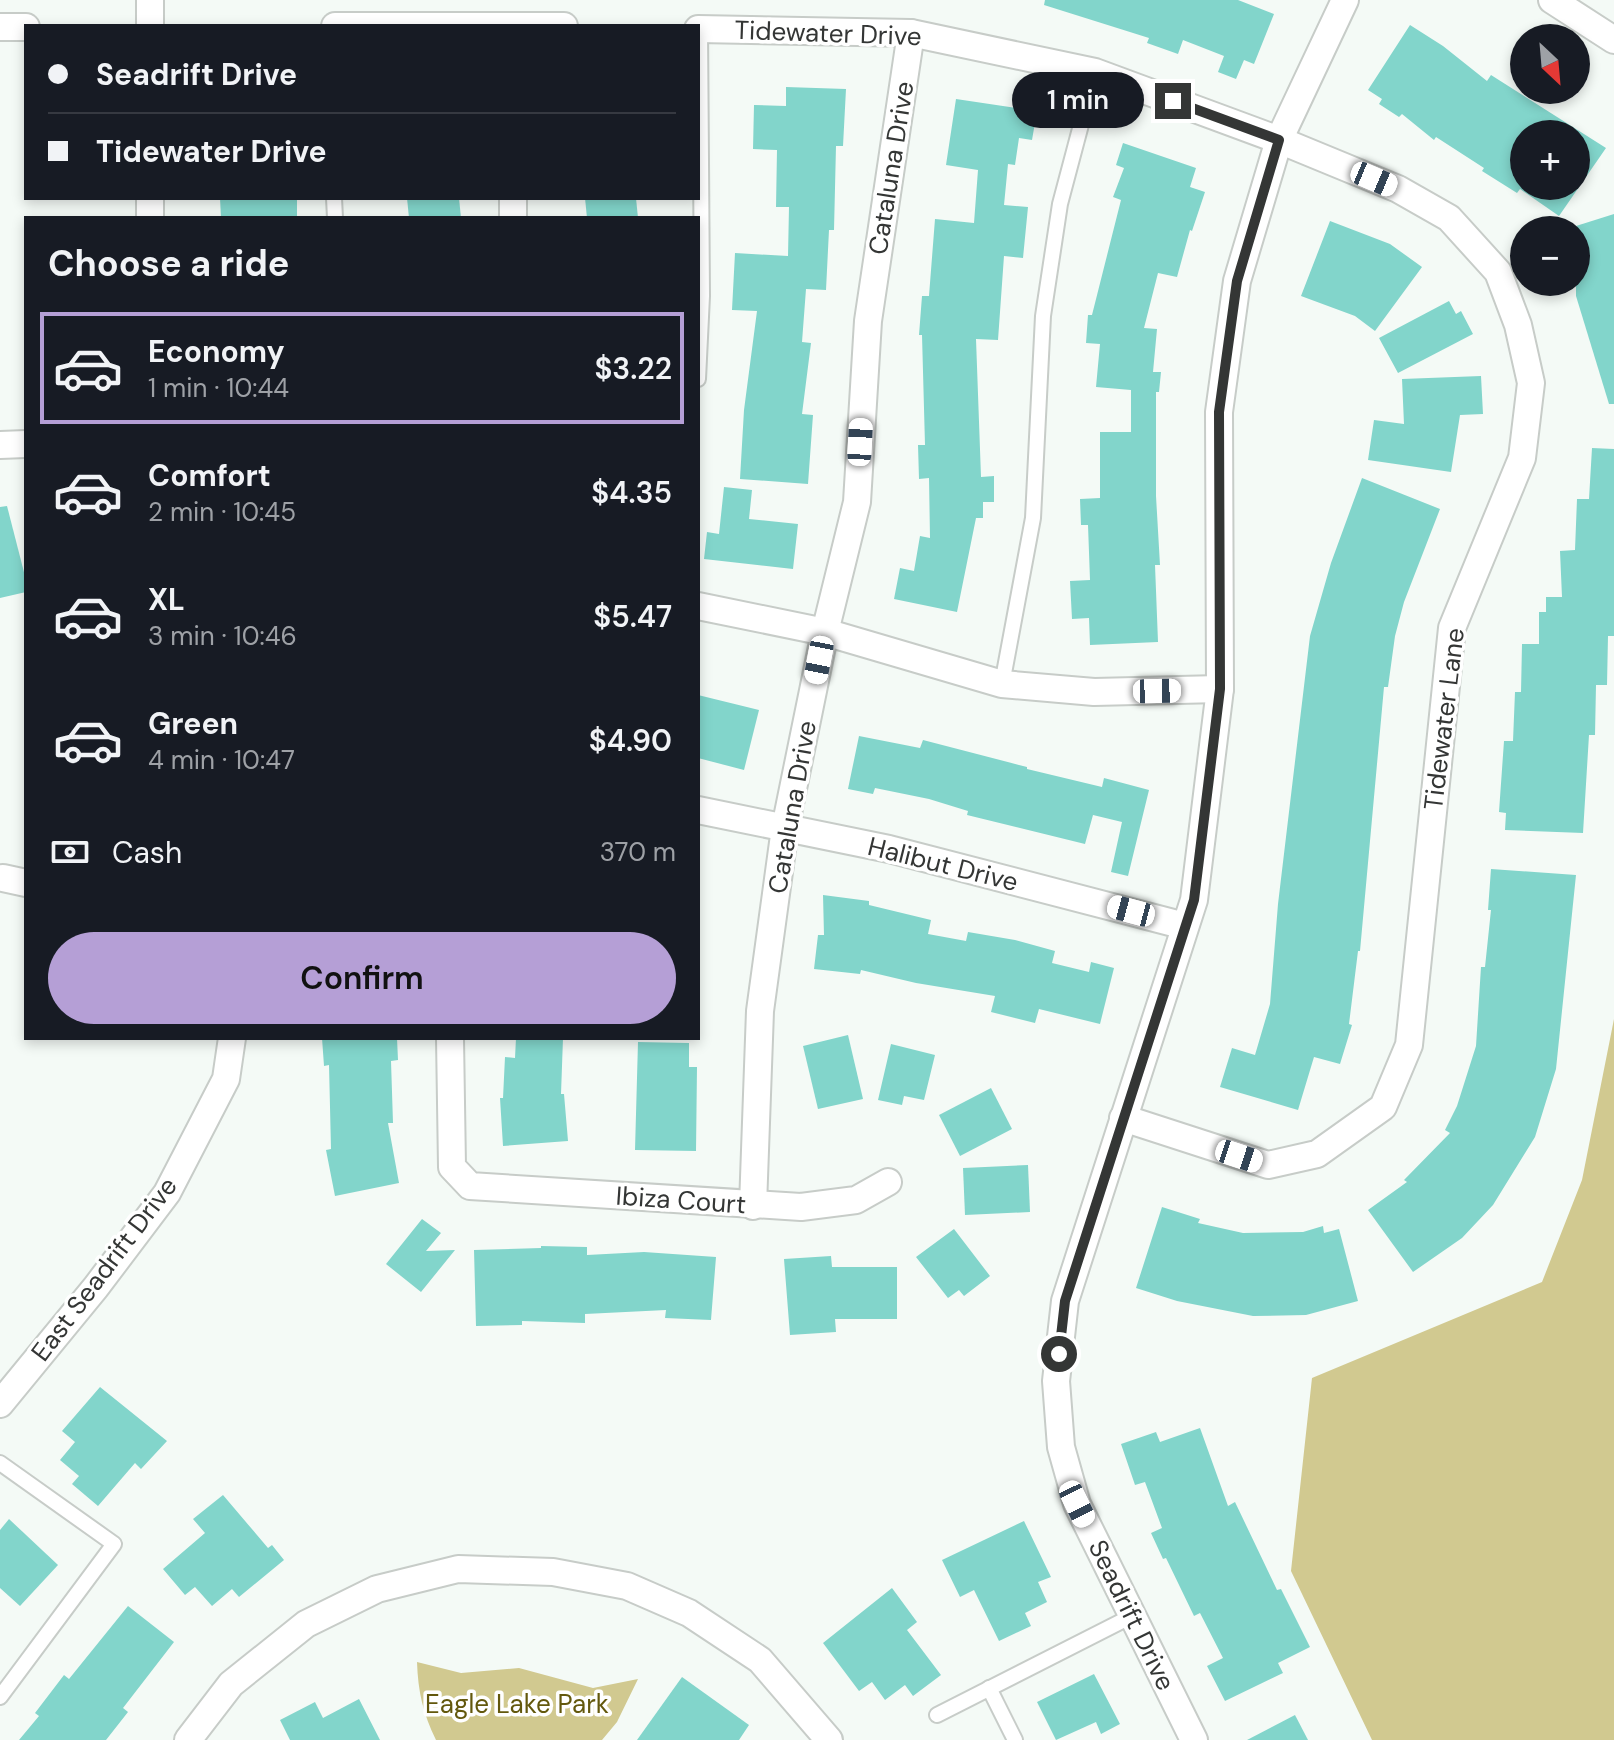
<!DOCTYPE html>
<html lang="en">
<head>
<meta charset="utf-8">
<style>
	:root { --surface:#171b24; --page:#20242c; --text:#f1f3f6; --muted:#9ea1a6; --line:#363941; --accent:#b59fd6 }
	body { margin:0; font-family:"DM Sans",sans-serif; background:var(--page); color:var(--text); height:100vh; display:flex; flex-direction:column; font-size:30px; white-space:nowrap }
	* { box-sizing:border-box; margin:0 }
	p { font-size:26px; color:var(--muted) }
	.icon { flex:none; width:44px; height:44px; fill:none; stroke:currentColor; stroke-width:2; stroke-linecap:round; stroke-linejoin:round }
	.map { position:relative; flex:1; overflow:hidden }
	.sheet { position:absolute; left:24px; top:216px; width:676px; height:824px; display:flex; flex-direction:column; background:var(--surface); border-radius:0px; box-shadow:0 4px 12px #0003 }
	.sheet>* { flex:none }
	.top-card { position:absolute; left:24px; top:24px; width:676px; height:176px; border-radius:0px; box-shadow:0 4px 12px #0003; display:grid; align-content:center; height:176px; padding:0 24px; background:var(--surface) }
	.needle { width:52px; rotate:154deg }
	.tools { position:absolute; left:1510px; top:24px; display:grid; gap:16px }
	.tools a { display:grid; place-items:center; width:80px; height:80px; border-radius:50%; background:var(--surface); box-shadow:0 4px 12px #0003; font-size:40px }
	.end { position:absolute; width:36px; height:36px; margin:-18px; border:10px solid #343635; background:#fff; box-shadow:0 0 0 4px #fff }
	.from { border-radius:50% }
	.bubble { position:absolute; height:56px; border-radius:28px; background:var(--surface); box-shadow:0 4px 12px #0003; font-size:26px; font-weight:600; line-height:56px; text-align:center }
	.car { position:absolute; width:24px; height:48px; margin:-24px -12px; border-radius:10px; box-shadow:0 0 6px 2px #0007; background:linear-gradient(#fff 24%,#345 0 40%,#fff 0 76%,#345 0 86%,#fff 0) }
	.top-card b { display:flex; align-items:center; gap:28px; height:76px; font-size:30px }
	.top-card b+b { border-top:2px solid var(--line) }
	.top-card i { width:20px; height:20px; background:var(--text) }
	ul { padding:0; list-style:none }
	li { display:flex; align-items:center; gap:24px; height:112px; margin:0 16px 12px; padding:0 8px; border:4px solid transparent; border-radius:0px }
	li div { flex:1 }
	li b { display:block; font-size:30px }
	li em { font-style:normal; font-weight:600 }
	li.on { border-color:var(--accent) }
	li>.icon { width:72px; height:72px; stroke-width:1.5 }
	h2 { padding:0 24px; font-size:36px; line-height:96px }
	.pay { display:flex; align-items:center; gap:20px; height:88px; padding:0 24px; font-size:30px }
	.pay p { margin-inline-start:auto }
	.button { display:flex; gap:16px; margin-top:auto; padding:16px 24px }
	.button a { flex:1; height:92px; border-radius:48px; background:var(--accent); color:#111; font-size:32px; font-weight:600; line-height:92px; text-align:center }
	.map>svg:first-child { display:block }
</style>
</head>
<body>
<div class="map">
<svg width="1614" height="1740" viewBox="0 0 1614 1740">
	<rect width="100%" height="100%" fill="#f4faf6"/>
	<g fill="#d1c990">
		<path d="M1614 1019V1740H1372L1291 1571 1312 1378 1542 1282 1582 1180Z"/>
		<path d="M417 1662 461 1673 519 1668 593 1688 638 1679 617 1722 602 1740H436C423 1713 418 1692 417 1662Z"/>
	</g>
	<g fill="#82d5cb" fill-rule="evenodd">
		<path d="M1045 0H1238L1274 14 1254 64 1244 60 1236 79 1218 72 1224 56 1183 40 1178 54 1147 43 1149 38 1044 5Z"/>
		<path d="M1410 25 1443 46 1487 81 1491 75 1606 148 1559 216 1520 189 1517 193 1482 171 1484 168 1436 137 1434 140 1402 114 1399 117 1379 104 1382 99 1368 90ZM1524 134H1576V186H1521L1524 182Z"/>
		<path d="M786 87 846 89 843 146H836L834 230H829L826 290 806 289 802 342 811 343 802 414 813 415 808 484 740 479 744 410 757 311 732 310 735 253 788 256 789 207H776L777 150 753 149 754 105 786 106Z"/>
		<path d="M956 99 1037 111 1032 140 1019 138 1015 165 1008 164 1004 205 1028 207 1023 258 1004 256 998 340 976 339 981 477 994 476V502H983V518H976L957 612 894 599 900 568 914 571 920 536 930 538 929 478 919 479 918 445H925L922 335H919L922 296H929L935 219 974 223 978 170 946 165Z"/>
		<path d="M1123 143 1196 168 1190 187 1205 192 1192 231 1190 230 1177 277 1158 273 1144 328 1157 329 1153 372H1161L1159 392H1156V496L1160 565H1155L1158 642 1090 645 1089 618 1072 619 1070 581 1090 580 1088 525H1081L1080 499 1100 498V432H1131V390L1096 387 1100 344 1086 343 1088 315H1092L1121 200 1113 197 1124 168 1116 165Z"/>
		<path d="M220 198H297V218H221Z"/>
		<path d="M407 198H459L461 218H409Z"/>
		<path d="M585 198H636L638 218H587Z"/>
		<path d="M1614 214V404H1609L1576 296V226Z"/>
		<path d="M1330 221 1390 244 1422 267 1375 331 1355 316 1301 296Z"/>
		<path d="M1449 301 1456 314 1461 311 1473 334 1398 373 1379 338Z"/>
		<path d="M1481 376 1483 414 1460 415 1451 472 1368 460 1374 420 1404 424 1402 379Z"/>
		<path d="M1592 448 1614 449V636H1608L1607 685H1596L1595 735H1589L1583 833 1505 830 1506 813 1499 812 1504 741H1513L1515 692H1521L1522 644H1539V612H1546V597H1562L1560 551 1575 550 1577 499H1589Z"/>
		<path d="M1362 478 1440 509 1404 602 1395 636 1388 687H1384L1360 951H1358L1349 1024 1352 1025 1340 1064 1314 1057 1298 1110 1220 1087 1232 1048 1255 1055 1270 1004 1278 904 1310 636 1331 563Z"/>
		<path d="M724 487 752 490 749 519 798 524 793 569 704 559 707 532 719 534Z"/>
		<path d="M7 506 26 580V592L0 598V507Z"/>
		<path d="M698 695 759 710 744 770 698 758Z"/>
		<path d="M859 736 920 748 923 740 1027 767V769L1102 787 1104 778 1149 790 1128 876 1111 872 1122 822 1093 815 1085 844 967 815 968 811 929 799 875 788 873 794 848 789Z"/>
		<path d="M1491 869 1576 875 1556 1069 1535 1137 1493 1205 1462 1238 1413 1272 1368 1210 1407 1182 1404 1180 1450 1133 1445 1130 1457 1106 1476 1046 1481 967H1485L1491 910H1488Z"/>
		<path d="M823 895 869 901V905L931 920 928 934 966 941 968 932 1015 940 1055 951 1052 963 1089 972 1091 962 1114 968 1100 1024 1039 1009 1035 1023 991 1012 995 996 916 983 861 970 860 974 814 969 818 935H824Z"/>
		<path d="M848 1035 863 1099 818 1109 803 1046Z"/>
		<path d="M322 1038H397L398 1060 391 1061 393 1123H388L399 1183 335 1196 326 1150 331 1149 329 1065 324 1066Z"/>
		<path d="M516 1038H563L561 1094H564L568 1141 503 1146 500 1098H503L505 1057 515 1058Z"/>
		<path d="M638 1042 689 1043V1067H697L696 1151 635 1150Z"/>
		<path d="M891 1044 935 1055 924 1100 904 1096 902 1105 878 1100Z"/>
		<path d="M991 1088 1012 1129 960 1156 939 1115Z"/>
		<path d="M1028 1165 1030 1212 965 1215 963 1168Z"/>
		<path d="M1162 1207 1200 1219 1198 1223 1243 1233 1303 1232 1323 1226 1324 1233 1339 1229 1358 1301 1306 1315 1253 1316 1177 1301 1136 1288Z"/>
		<path d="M422 1219 441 1233 426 1251 455 1250 421 1292 386 1264Z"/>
		<path d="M954 1229 990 1276 964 1296 959 1290 948 1298 916 1257Z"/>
		<path d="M541 1246 587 1247V1255L644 1252 716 1257 711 1320 665 1318 666 1310 585 1314V1323L522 1321V1325L476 1326 474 1250 541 1248Z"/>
		<path d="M831 1256 832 1267H897V1319H835L836 1332 790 1335 784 1259Z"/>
		<path d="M100 1387 167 1441 141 1469 135 1463 98 1506 72 1484 79 1476 60 1460 75 1442 62 1431Z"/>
		<path d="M1200 1428 1228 1506 1235 1502 1277 1590 1281 1589 1310 1647 1278 1663 1283 1673 1225 1701 1207 1666 1223 1658 1200 1613 1194 1616 1166 1558 1163 1559 1151 1533 1162 1528 1145 1482 1135 1485 1121 1444 1156 1432 1160 1442Z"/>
		<path d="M223 1495 268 1548 272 1545 284 1560 239 1597 232 1589 212 1606 195 1587 185 1595 163 1569 205 1533 193 1519Z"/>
		<path d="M9 1519 58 1565 20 1606 0 1588V1530Z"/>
		<path d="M1024 1521 1051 1577 1038 1582 1047 1602 1025 1613 1031 1626 999 1641 974 1590 960 1597 942 1560Z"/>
		<path d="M892 1588 917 1622 907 1630 941 1675 913 1696 905 1685 885 1700 872 1682 859 1691 823 1643Z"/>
		<path d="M128 1606 174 1642 123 1708 128 1712 106 1740H19L39 1716 35 1713 64 1675 69 1679Z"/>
		<path d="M1094 1674 1120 1724 1101 1734 1096 1722 1056 1740 1037 1702Z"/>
		<path d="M682 1677 749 1725 739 1740H637Z"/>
		<path d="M359 1699 380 1740H290L280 1720 315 1702 323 1718Z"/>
		<path d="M1295 1715 1308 1740H1247Z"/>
	</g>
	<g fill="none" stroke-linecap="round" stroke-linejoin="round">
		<g stroke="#c7ccc8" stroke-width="18">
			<g id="lane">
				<path d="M334 198 335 218"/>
				<path d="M698 379 702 296 700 29"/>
				<path d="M1002 684 1033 518 1043 316 1060 204 1095 72"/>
				<path d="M0 1463 114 1544 0 1697"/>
				<path d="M989 1688 1015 1740"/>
				<path d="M937 1715 1132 1616"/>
			</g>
		</g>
		<g stroke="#c7ccc8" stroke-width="30">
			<g id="street">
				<path d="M1552 0 1614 40"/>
				<path d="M150 26V0"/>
				<path d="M335 26H564"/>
				<path d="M0 27H26"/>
				<path d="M698 29 911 33 1095 72 1279 140 1398 189 1449 218 1498 272 1518 325 1531 383 1522 458 1452 628 1409 1045 1383 1107 1317 1154 1268 1165 1123 1118"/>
				<path d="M513 198V218"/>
				<path d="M150 218V198"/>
				<path d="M0 445 26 444"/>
				<path d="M698 606 825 632 1002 684 1094 692 1220 689"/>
				<path d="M698 810 889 849 1185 926"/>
				<path d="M3 878 26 883"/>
				<path d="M450 1038 452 1167 470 1186 801 1207 856 1200 888 1182"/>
				<path d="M753 1206 760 1011 785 828 825 632 857 502 868 321 911 33"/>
				<path d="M0 1404 96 1287 167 1193 226 1079 232 1038"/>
				<path d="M188 1740 231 1684 306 1624 377 1589 458 1569 553 1572 627 1586 689 1613 760 1660 829 1740"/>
				<path d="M1194 1740 1077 1504 1061 1447 1056 1381 1065 1301 1194 900 1220 689 1219 412 1237 281 1279 140 1345 0"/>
			</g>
		</g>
		<use href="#lane" stroke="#fff" stroke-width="14"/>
		<use href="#street" stroke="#fff" stroke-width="26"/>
	</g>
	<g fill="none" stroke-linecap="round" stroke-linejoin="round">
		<path stroke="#343635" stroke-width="10" d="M1059 1354 1065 1301 1194 900 1220 689 1219 412 1237 281 1279 140 1173 101"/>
	</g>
	<g text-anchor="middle" stroke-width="7" stroke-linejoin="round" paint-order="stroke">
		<g font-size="26" fill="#343635" stroke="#fff">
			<text transform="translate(828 33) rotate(2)" y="9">Tidewater Drive</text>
			<text transform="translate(891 168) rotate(-81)" y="9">Cataluna Drive</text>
			<text transform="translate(1444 719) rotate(-83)" y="9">Tidewater Lane</text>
			<text transform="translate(792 807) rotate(-80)" y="9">Cataluna Drive</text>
			<text transform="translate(943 864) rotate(14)" y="9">Halibut Drive</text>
			<text transform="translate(681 1200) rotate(4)" y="9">Ibiza Court</text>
			<text transform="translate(104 1269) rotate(-53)" y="9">East Seadrift Drive</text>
			<text transform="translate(1132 1615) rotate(64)" y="9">Seadrift Drive</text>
		</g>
		<g font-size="26" fill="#63580d" stroke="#fff">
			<text x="517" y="1713">Eagle Lake Park</text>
		</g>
	</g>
</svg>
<div class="tools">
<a><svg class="needle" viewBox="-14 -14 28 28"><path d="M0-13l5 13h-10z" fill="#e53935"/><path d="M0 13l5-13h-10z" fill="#9ea1a6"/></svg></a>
<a>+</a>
<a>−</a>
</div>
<i class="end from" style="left:1059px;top:1354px"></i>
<i class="end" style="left:1173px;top:101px"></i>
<div class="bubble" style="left:1012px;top:72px;width:132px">1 min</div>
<i class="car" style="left:1374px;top:179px;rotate:113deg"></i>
<i class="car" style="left:860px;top:442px;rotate:3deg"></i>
<i class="car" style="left:819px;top:660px;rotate:191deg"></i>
<i class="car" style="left:1157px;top:691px;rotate:89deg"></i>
<i class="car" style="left:1131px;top:911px;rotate:285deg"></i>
<i class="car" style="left:1239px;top:1156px;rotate:108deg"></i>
<i class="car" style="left:1077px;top:1504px;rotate:154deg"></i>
<div class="top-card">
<b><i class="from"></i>Seadrift Drive</b>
<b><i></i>Tidewater Drive</b>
</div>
<section class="sheet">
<h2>Choose a ride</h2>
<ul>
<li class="on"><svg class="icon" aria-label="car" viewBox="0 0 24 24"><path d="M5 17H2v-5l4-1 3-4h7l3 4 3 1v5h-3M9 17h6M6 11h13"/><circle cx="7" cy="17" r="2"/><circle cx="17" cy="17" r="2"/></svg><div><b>Economy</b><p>1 min · 10:44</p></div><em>$3.22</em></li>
<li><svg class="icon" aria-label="car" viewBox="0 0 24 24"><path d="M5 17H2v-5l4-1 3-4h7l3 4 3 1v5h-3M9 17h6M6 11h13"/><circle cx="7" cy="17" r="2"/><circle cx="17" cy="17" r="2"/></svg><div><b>Comfort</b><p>2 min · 10:45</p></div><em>$4.35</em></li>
<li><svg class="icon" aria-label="car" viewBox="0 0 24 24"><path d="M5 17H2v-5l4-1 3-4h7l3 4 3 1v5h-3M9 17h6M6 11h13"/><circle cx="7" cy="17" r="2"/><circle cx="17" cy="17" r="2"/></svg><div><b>XL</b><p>3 min · 10:46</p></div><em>$5.47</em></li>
<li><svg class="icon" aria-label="car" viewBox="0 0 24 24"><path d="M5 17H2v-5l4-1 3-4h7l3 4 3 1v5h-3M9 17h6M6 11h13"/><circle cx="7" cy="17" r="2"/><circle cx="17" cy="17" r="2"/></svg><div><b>Green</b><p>4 min · 10:47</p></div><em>$4.90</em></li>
</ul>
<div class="pay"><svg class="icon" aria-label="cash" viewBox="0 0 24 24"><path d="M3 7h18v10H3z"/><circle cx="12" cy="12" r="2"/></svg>Cash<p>370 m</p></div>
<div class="button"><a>Confirm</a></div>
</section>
</div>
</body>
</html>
